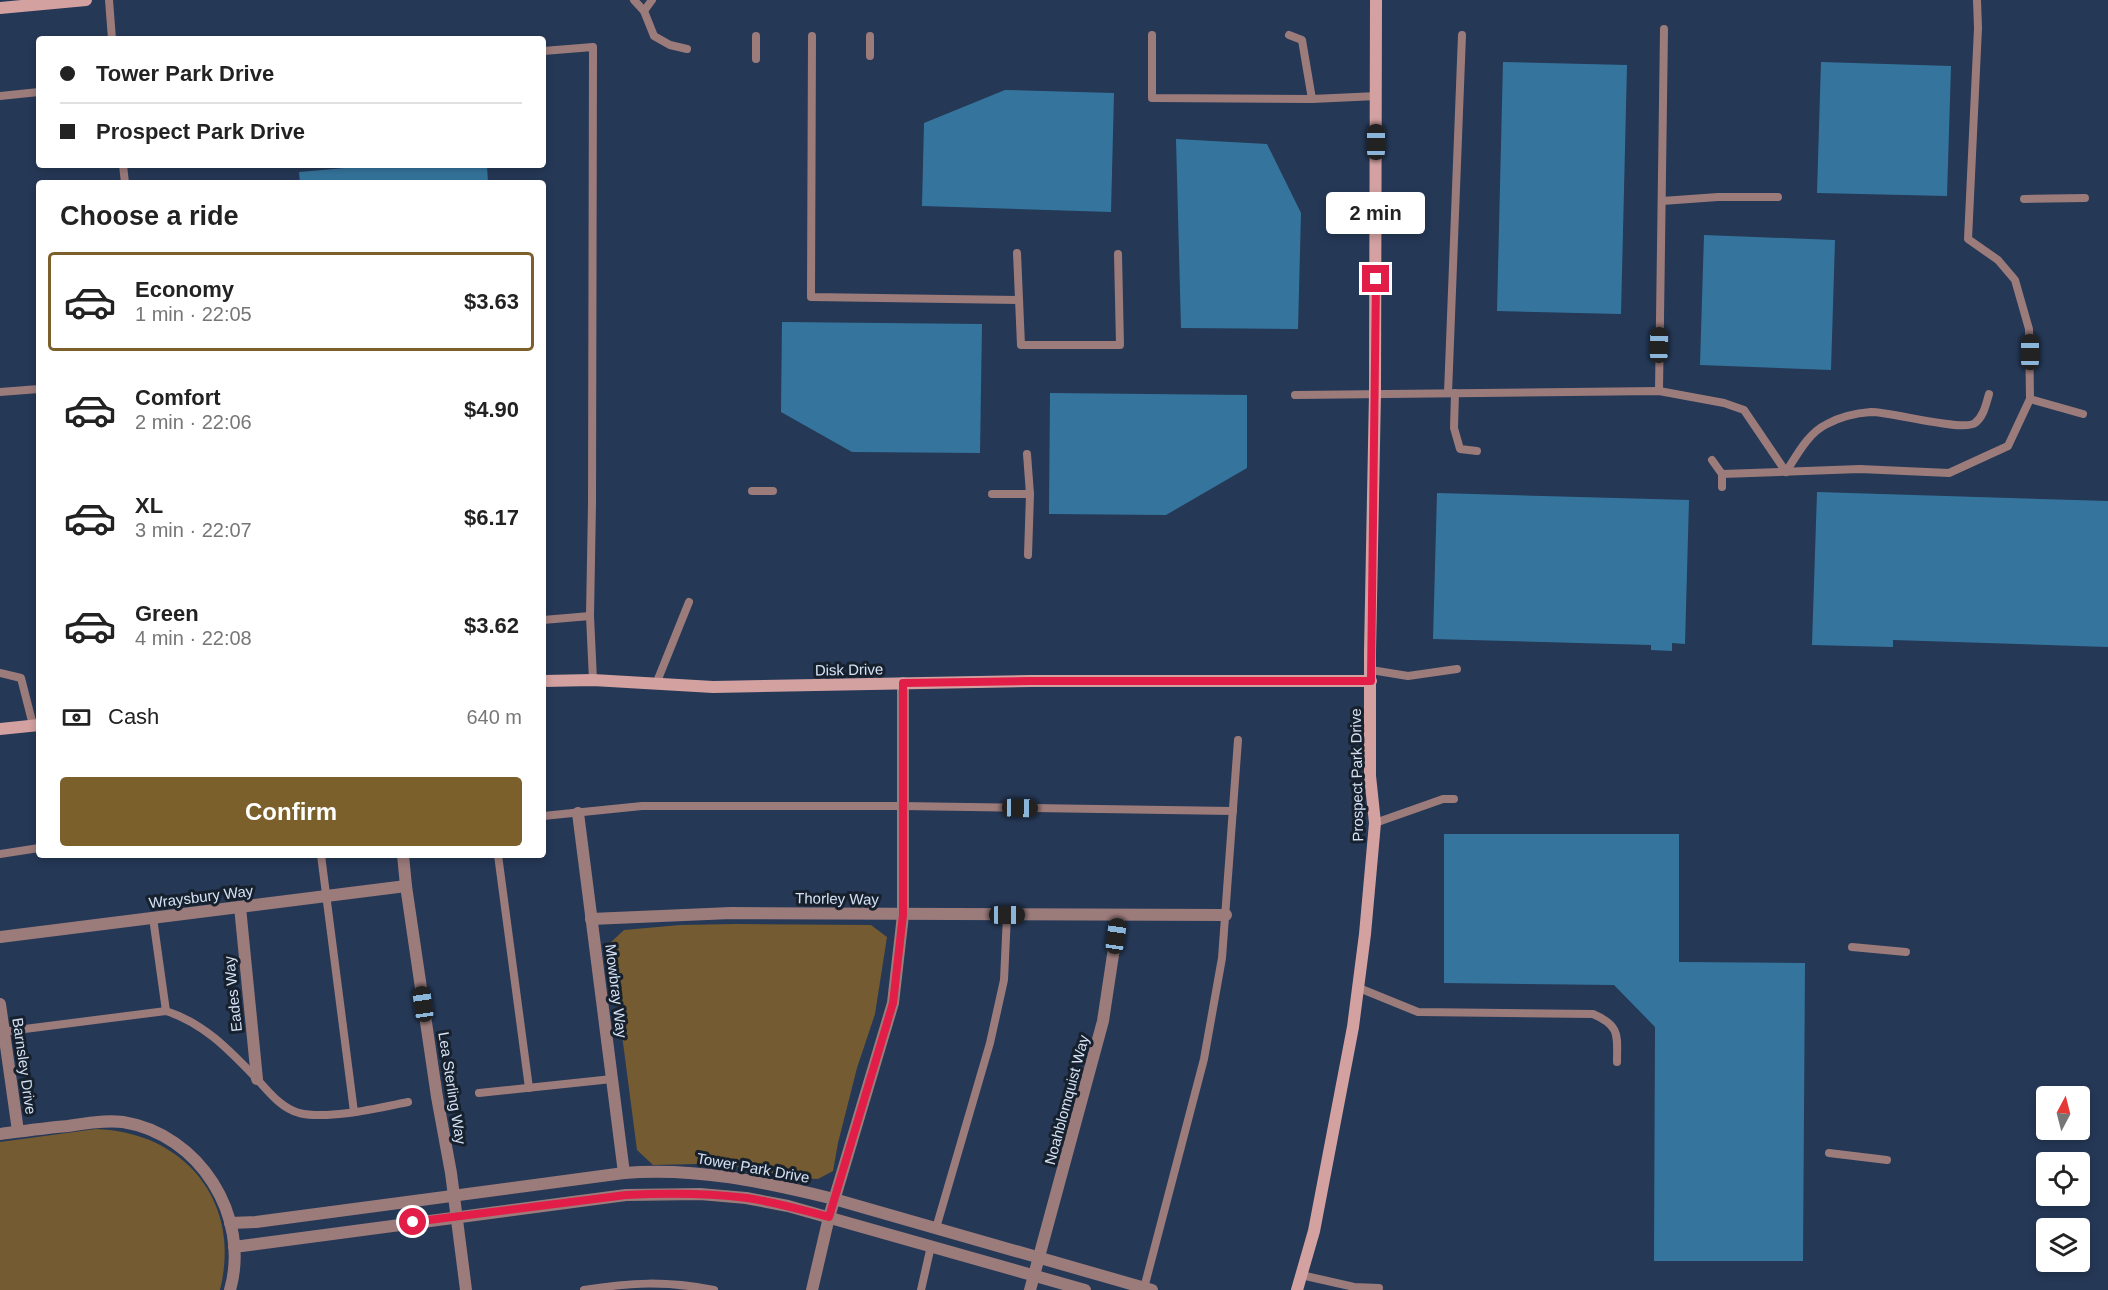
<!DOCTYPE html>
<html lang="en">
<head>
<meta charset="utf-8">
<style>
	:root { --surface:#fff; --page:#f6f6f6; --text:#222; --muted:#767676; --line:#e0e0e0; --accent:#7c602c }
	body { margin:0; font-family:Helvetica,sans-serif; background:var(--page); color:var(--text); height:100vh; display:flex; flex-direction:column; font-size:22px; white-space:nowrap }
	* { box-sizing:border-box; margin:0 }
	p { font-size:20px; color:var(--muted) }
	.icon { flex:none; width:33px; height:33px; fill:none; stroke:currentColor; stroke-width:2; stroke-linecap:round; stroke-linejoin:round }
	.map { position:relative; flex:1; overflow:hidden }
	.details { position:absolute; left:36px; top:180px; width:510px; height:678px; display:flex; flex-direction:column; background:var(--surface); border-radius:6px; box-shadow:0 3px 9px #0003 }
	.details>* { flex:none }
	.guide { position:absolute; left:36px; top:36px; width:510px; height:132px; border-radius:6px; box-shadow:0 3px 9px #0003; display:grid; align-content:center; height:132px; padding:0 24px; background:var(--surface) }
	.needle { width:39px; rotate:7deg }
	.buttons { position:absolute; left:2036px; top:1086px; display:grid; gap:12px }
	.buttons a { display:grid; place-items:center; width:54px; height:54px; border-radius:6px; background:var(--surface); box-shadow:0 3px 9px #0003; font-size:30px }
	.end { position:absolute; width:27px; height:27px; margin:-14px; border:8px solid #e11d48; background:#fff; box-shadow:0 0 0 3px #fff }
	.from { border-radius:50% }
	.bubble { position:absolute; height:42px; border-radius:6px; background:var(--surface); box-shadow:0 3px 9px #0003; font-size:20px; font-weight:700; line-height:42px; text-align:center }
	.car { position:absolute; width:18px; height:36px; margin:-18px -9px; border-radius:8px; box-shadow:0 0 4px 2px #0007; background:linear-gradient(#222 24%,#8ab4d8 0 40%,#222 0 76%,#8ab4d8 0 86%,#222 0) }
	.guide b { display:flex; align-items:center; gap:21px; height:57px; font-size:22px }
	.guide b+b { border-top:2px solid var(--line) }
	.guide i { width:15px; height:15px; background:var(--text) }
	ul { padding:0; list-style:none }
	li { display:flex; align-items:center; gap:18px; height:99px; margin:0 12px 9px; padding:0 12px; border:3px solid transparent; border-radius:6px }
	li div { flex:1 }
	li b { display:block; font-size:22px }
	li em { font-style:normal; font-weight:700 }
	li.active { border-color:var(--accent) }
	li>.icon { width:54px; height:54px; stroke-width:1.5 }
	h2 { padding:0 24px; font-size:27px; line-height:72px }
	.pay { display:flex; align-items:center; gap:15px; height:66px; padding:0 24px; font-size:22px }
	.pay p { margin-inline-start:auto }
	.primary-button { display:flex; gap:12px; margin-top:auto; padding:12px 24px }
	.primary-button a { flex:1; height:69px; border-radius:6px; background:var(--accent); color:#fff; font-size:24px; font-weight:700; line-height:69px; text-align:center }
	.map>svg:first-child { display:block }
</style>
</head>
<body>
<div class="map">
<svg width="2108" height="1290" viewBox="0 0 2108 1290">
	<rect width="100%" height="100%" fill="#253856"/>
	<g fill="#745b31">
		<path d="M736 924 871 925 887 937 875 1014 857 1068 838 1143 833 1171 818 1179 798 1178 742 1167 698 1164 653 1165 637 1150 610 943 624 930 680 925Z"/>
		<path d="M96 1129C185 1132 242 1202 220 1290H0V1142Z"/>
	</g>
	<g fill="#35759d">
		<path d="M1503 62 1627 65 1621 314 1497 311Z"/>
		<path d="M1821 62 1951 66 1947 196 1817 193Z"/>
		<path d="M1005 90 1114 93 1111 212 922 206 924 123Z"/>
		<path d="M1176 139 1267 144 1301 213 1298 329 1181 328Z"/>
		<path d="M379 165H487L488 183H300L299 172Z"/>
		<path d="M1704 235 1835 240 1831 370 1700 365Z"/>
		<path d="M782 322 982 324 980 453 852 452 781 412Z"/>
		<path d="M1050 393 1247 395V468L1166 515 1049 514Z"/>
		<path d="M1817 492 2108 501V647L1893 640V647L1812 645Z"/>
		<path d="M1437 493 1689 500 1685 644 1672 643V651L1651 650V645L1433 639Z"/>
		<path d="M1444 834H1679V962L1805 963 1803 1261H1654L1655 1027 1614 985 1444 983Z"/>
	</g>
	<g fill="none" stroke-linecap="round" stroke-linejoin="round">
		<g stroke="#9c7b7b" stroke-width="8">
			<path d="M109 0 112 39"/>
			<path d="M634 0 644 11 654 36 670 45 687 49"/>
			<path d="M1977 0 1978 28 1968 239 1998 260 2015 280 2029 329 2030 399 2083 414"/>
			<path d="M644 11 652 0"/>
			<path d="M1152 35V98L1312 99 1377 96"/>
			<path d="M1289 35 1302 40 1312 99"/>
			<path d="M812 36 811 297 1019 300"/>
			<path d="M543 51 593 47 592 504 590 616 593 680"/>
			<path d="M870 56V36"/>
			<path d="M756 59V36"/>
			<path d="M0 96 39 92"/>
			<path d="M123 165 125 183"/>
			<path d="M2024 199 2085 198"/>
			<path d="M1662 201 1718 197H1778"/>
			<path d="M1017 253 1021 345H1120L1118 254"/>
			<path d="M1659 391 1664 29"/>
			<path d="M0 392 39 389"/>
			<path d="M1448 393 1462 35"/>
			<path d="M1455 393 1454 428 1460 449 1477 451"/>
			<path d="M1295 395 1659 391 1724 403 1744 410 1786 472"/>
			<path d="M1027 454 1030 494 1028 555"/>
			<path d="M1712 460 1722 474V487"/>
			<path d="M1786 472C1797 455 1808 433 1827 424 1840 417 1857 413 1871 412 1892 412 1964 432 1975 423 1984 416 1986 404 1989 394"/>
			<path d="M1722 474 1860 469 1949 473 2008 446 2030 399"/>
			<path d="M752 491H773"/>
			<path d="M992 494H1030"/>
			<path d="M543 620 590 616"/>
			<path d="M1371 670 1408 676 1457 669"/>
			<path d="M0 673 21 678 33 725"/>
			<path d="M656 684 689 602"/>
			<path d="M543 816 642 806H902L1233 811"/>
			<path d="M1375 823 1443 799H1454"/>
			<path d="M0 854 39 848"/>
			<path d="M321 855 354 1112"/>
			<path d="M498 855 529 1088"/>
			<path d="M153 918 166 1011"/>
			<path d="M1852 947 1906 952"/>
			<path d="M1359 988 1418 1012 1593 1014C1621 1026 1617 1036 1617 1062"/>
			<path d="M1 1032 166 1011C204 1023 230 1051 257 1079 269 1092 281 1108 299 1113 329 1120 378 1108 408 1102"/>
			<path d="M479 1093 612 1079"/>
			<path d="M1829 1153 1887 1160"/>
			<path d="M936 1228 990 1043 1004 980 1007 915"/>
			<path d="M1301 1275 1354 1287 1379 1288"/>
			<path d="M1144 1288 1204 1059 1222 958 1238 740"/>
			<path d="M584 1290C631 1282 667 1281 714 1290"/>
			<path d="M921 1290 931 1246"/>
		</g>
		<g stroke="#9c7b7b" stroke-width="12">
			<path d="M578 813 624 1173"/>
			<path d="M403 855 406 886 437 1097 451 1173 466 1290"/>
			<path d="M240 907 257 1079"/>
			<path d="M591 919 731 913 1226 915"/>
			<path d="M0 937 406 886"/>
			<path d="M0 1004 18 1131"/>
			<path d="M0 1134C23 1131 45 1128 68 1126 86 1123 105 1120 123 1122 199 1134 251 1216 230 1290"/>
			<path d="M230 1223 256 1222 624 1173C696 1167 764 1182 834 1199L1152 1290"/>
			<path d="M234 1247 626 1195 700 1194 746 1198 788 1206 1085 1290"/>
			<path d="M812 1290 829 1217 893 1003 903 915V683"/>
			<path d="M1030 1290 1103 1021 1119 915"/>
		</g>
		<g stroke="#d4a1a1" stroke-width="12">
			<path d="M0 8 86 0"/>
			<path d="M543 681 593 680 713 687 1031 681H1371"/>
			<path d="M0 729 39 725"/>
			<path d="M1297 1290 1314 1231 1353 1027 1365 934 1375 823 1370 776V652L1375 393 1376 0"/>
		</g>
	</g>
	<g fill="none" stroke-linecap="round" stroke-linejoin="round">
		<path stroke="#e11d48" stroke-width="8" d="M413 1222 626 1195C666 1193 707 1193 747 1198 775 1202 802 1210 829 1217L893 1003 903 915V683L1030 681H1371L1376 279"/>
	</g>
	<g text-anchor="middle" stroke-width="6" stroke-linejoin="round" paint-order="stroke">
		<g font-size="15" fill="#d5e2f5" stroke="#17202d">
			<text transform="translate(849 670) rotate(-1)" y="5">Disk Drive</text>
			<text transform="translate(1357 775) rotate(-91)" y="5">Prospect Park Drive</text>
			<text transform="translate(201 897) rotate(-7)" y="5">Wraysbury Way</text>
			<text transform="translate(837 899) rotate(1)" y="5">Thorley Way</text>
			<text transform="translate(616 991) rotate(83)" y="5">Mowbray Way</text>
			<text transform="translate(233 994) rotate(-96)" y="5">Eades Way</text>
			<text transform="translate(24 1066) rotate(82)" y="5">Barnsley Drive</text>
			<text transform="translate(452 1088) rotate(81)" y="5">Lea Sterling Way</text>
			<text transform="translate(1067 1100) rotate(-75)" y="5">Noahblomquist Way</text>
			<text transform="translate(753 1168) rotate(10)" y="5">Tower Park Drive</text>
		</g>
	</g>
</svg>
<div class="buttons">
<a><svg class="needle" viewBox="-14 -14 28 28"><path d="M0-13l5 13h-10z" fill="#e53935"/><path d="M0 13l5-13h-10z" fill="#767676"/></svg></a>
<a><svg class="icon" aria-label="locate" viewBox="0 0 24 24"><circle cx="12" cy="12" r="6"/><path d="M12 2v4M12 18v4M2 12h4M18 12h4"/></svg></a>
<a><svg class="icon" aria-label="layers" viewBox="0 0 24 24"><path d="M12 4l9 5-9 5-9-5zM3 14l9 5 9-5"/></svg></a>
</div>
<i class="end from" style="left:413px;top:1222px"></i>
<i class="end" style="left:1376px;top:279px"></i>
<div class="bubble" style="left:1326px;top:192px;width:99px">2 min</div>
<i class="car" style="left:1376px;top:142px;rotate:0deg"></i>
<i class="car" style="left:1659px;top:345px;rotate:1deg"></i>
<i class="car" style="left:2030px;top:352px;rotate:0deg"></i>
<i class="car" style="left:1020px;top:808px;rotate:91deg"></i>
<i class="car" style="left:1007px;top:915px;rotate:90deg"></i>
<i class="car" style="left:1116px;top:936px;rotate:8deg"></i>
<i class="car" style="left:423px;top:1004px;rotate:352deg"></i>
<div class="guide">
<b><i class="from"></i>Tower Park Drive</b>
<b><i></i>Prospect Park Drive</b>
</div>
<section class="details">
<h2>Choose a ride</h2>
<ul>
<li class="active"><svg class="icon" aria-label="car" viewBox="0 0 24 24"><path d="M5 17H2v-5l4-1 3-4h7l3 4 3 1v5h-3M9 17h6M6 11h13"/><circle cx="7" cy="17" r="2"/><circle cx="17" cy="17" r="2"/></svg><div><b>Economy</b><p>1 min · 22:05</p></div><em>$3.63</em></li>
<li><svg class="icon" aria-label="car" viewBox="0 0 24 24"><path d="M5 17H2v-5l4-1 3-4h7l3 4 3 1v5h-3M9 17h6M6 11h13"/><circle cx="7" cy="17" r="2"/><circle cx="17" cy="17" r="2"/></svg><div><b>Comfort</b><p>2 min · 22:06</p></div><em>$4.90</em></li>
<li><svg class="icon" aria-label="car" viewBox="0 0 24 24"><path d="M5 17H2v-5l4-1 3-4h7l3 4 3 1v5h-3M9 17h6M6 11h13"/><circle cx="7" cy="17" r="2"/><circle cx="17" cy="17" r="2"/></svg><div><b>XL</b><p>3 min · 22:07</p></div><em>$6.17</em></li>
<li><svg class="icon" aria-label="car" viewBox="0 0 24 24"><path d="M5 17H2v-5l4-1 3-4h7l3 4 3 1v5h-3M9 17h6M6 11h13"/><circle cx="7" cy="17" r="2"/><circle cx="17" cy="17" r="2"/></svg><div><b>Green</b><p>4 min · 22:08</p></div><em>$3.62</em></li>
</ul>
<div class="pay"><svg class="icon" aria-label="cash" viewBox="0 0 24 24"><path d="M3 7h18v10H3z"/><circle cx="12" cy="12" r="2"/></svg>Cash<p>640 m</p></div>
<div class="primary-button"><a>Confirm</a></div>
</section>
</div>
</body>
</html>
